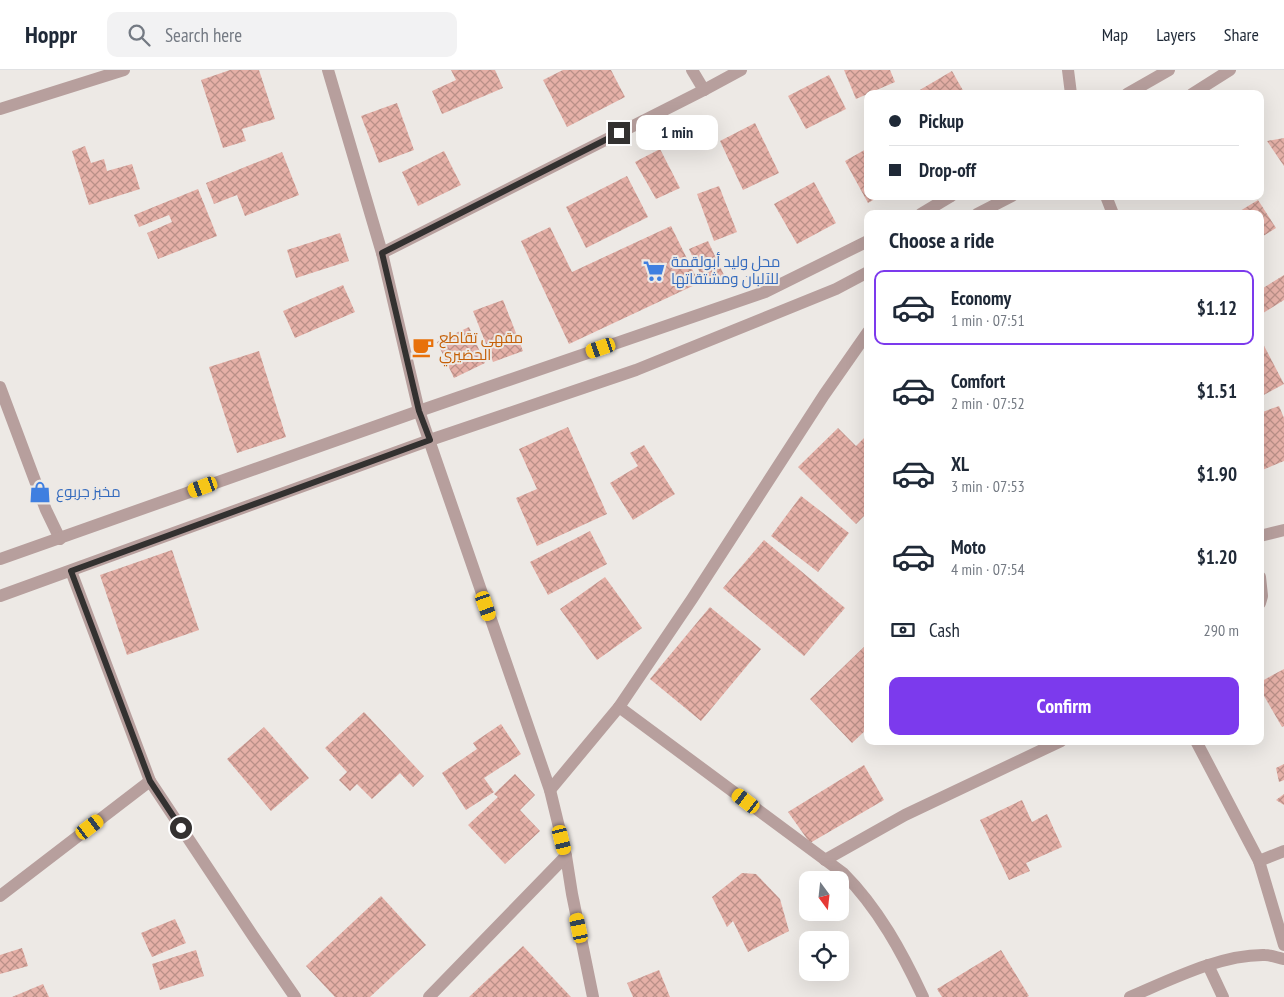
<!DOCTYPE html>
<html lang="en">
<head>
<meta charset="utf-8">
<style>
	:root { --surface:#fff; --page:#f2f2f3; --text:#1f2937; --muted:#747a83; --line:#e0e1e3; --accent:#7c3aed }
	body { margin:0; font-family:"PT Sans Narrow",Cairo,sans-serif; background:var(--page); color:var(--text); height:100vh; display:flex; flex-direction:column; font-size:19px; white-space:nowrap }
	* { box-sizing:border-box; margin:0 }
	p { font-size:16px; color:var(--muted) }
	.icon { flex:none; width:28px; height:28px; fill:none; stroke:currentColor; stroke-width:2; stroke-linecap:round; stroke-linejoin:round }
	.map { position:relative; flex:1; overflow:hidden }
	.panel { position:absolute; left:864px; top:140px; width:400px; height:535px; display:flex; flex-direction:column; background:var(--surface); border-radius:10px; box-shadow:0 5px 20px #0002 }
	.panel>* { flex:none }
	.guide { position:absolute; left:864px; top:20px; width:400px; height:110px; border-radius:10px; box-shadow:0 5px 20px #0002; display:grid; align-content:center; height:110px; padding:0 25px; background:var(--surface) }
	.needle { width:32px; rotate:165deg }
	.buttons { position:absolute; left:799px; top:801px; display:grid; gap:10px }
	.buttons a { display:grid; place-items:center; width:50px; height:50px; border-radius:10px; background:var(--surface); box-shadow:0 5px 20px #0002; font-size:25px }
	.end { position:absolute; width:22px; height:22px; margin:-11px; border:6px solid #333130; background:#fff; box-shadow:0 0 0 2px #fff }
	.from { border-radius:50% }
	.bubble { position:absolute; height:35px; border-radius:10px; background:var(--surface); box-shadow:0 5px 20px #0002; font-size:16px; font-weight:700; line-height:35px; text-align:center }
	.car { position:absolute; width:15px; height:30px; margin:-15px -8px; border-radius:6px; box-shadow:0 0 4px 1px #0007; background:linear-gradient(#f5c518 24%,#345 0 40%,#f5c518 0 76%,#345 0 86%,#f5c518 0) }
	.guide b { display:flex; align-items:center; gap:18px; height:48px; font-size:19px }
	.guide b+b { border-top:1px solid var(--line) }
	.guide i { width:12px; height:12px; background:var(--text) }
	ul { padding:0; list-style:none }
	li { display:flex; align-items:center; gap:15px; height:75px; margin:0 10px 8px; padding:0 15px; border:2px solid transparent; border-radius:10px }
	li div { flex:1 }
	li b { display:block; font-size:19px }
	li em { font-style:normal; font-weight:700 }
	li.active { border-color:var(--accent) }
	li>.icon { width:45px; height:45px; stroke-width:1.5 }
	h2 { padding:0 25px; font-size:22px; line-height:60px }
	.pay { display:flex; align-items:center; gap:12px; height:55px; padding:0 25px; font-size:19px }
	.pay p { margin-inline-start:auto }
	.button { display:flex; gap:10px; margin-top:auto; padding:10px 25px }
	.button a { flex:1; height:58px; border-radius:10px; background:var(--accent); color:#fff; font-size:20px; font-weight:700; line-height:58px; text-align:center }
	header { display:flex; align-items:center; gap:30px; box-sizing:border-box; height:70px; padding:0 25px; background:var(--surface); border-bottom:1px solid var(--line) }
	header strong { font-size:24px }
	nav { display:flex; gap:28px; margin-inline-start:auto; font-size:18px }
	.search { width:350px; height:45px; background:var(--page); display:flex; align-items:center; gap:12px; box-sizing:border-box; padding:0 18px; border-radius:10px; color:var(--muted); font-size:19px }
	.map>svg:first-child { display:block }
</style>
</head>
<body>
<header>
<strong>Hoppr</strong>
<div class="search"><svg class="icon" aria-label="search" viewBox="0 0 24 24"><circle cx="10" cy="10" r="6"/><path d="M15 15l6 6"/></svg>Search here</div>
<nav><a>Map</a><a>Layers</a><a>Share</a></nav>
</header>
<div class="map">
<svg width="1284" height="927" viewBox="0 0 1284 927">
	<defs>
		<pattern id="building-cross-hatch" width="8" height="8" patternUnits="userSpaceOnUse" patternTransform="scale(1.25)"><rect width="8" height="8" fill="#e5b0a7"/><path d="M0 0l8 8M0 8l8-8" fill="none" stroke="#ba9088"/></pattern>
	</defs>
	<rect width="100%" height="100%" fill="#ede9e5"/>
	<g fill="url(#building-cross-hatch)">
		<path d="M230 0H259L275 49 242 59 246 71 223 78 201 10Z"/>
		<path d="M451 0H495L503 18 442 44 432 21 456 10Z"/>
		<path d="M563 0H611L625 27 567 57 543 10Z"/>
		<path d="M844 0H890L895 12 856 29Z"/>
		<path d="M952 1 965 24H913Z"/>
		<path d="M829 5 846 39 806 59 788 26Z"/>
		<path d="M397 33 414 80 379 93 361 46Z"/>
		<path d="M755 53 779 103 743 120 720 71Z"/>
		<path d="M1284 68V96L1267 71Z"/>
		<path d="M85 76 91 93 104 89 107 101 132 94 140 119 89 135 72 81Z"/>
		<path d="M868 78V126H880L868 133 845 91Z"/>
		<path d="M660 79 680 118 656 129 635 92Z"/>
		<path d="M444 81 461 115 418 136 402 102Z"/>
		<path d="M282 82 299 125 245 146 237 125 214 134 206 113Z"/>
		<path d="M627 106 648 147 586 178 566 137Z"/>
		<path d="M814 112 836 153 797 174 774 134Z"/>
		<path d="M719 116 737 162 714 171 697 124Z"/>
		<path d="M198 119 217 166 158 189 147 163 172 152 169 145 139 157 134 145Z"/>
		<path d="M1258 130 1276 158 1260 168V144H1235Z"/>
		<path d="M671 156 699 213 569 274 521 171 550 157 572 202Z"/>
		<path d="M340 163 349 191 296 208 287 180Z"/>
		<path d="M708 171 724 205 705 214 689 179Z"/>
		<path d="M1284 205V230L1260 245V220Z"/>
		<path d="M343 215 355 242 295 268 283 241Z"/>
		<path d="M503 230 523 281 493 292 473 241Z"/>
		<path d="M469 257 485 293 454 308 437 272Z"/>
		<path d="M1260 268 1284 314 1260 327Z"/>
		<path d="M259 281 286 367 237 383 209 297Z"/>
		<path d="M1279 336 1284 348V391L1260 401V343Z"/>
		<path d="M568 357 607 444 537 476 516 428 537 419 519 379Z"/>
		<path d="M838 358 856 376 868 364V445L866 444 856 454 798 397Z"/>
		<path d="M644 375 675 424 633 450 610 413 638 396 630 383Z"/>
		<path d="M801 426 849 463 818 502 771 466Z"/>
		<path d="M590 461 607 494 548 525 530 492Z"/>
		<path d="M764 470 845 538 804 586 723 518Z"/>
		<path d="M172 480 199 560 127 585 100 505Z"/>
		<path d="M605 507 642 558 597 590 560 539Z"/>
		<path d="M710 537 761 579 701 651 650 609Z"/>
		<path d="M868 573V658L852 673 810 629Z"/>
		<path d="M1284 599V656L1282 657 1260 619V612Z"/>
		<path d="M364 642 424 706 413 717 400 703 372 729 357 714 350 721 339 710 347 702 325 678Z"/>
		<path d="M501 654 521 684 484 708 494 722 466 740 442 703 477 679 473 673Z"/>
		<path d="M264 657 309 708 271 741 227 689Z"/>
		<path d="M1284 694V710L1279 712 1276 698Z"/>
		<path d="M864 695 884 730 810 773 788 742Z"/>
		<path d="M515 704 535 725 520 740 540 761 505 794 468 755 498 727 494 724Z"/>
		<path d="M1284 724V735L1276 730Z"/>
		<path d="M1022 730 1032 752 1047 744 1062 777 1026 793 1030 801 1009 810 980 750Z"/>
		<path d="M742 803 756 804 780 829 789 861 748 882 733 851 727 857 712 827Z"/>
		<path d="M381 826 426 875 370 927H335L306 896Z"/>
		<path d="M175 849 186 873 152 887 141 863Z"/>
		<path d="M523 876 571 927H469Z"/>
		<path d="M22 878 28 896 0 904V885Z"/>
		<path d="M196 880 204 906 160 920 152 894Z"/>
		<path d="M1001 880 1029 926 1027 927H942L937 919Z"/>
		<path d="M659 900 670 927H633L627 913Z"/>
		<path d="M43 914 49 927H12Z"/>
	</g>
	<g fill="none" stroke-linecap="round" stroke-linejoin="round">
		<g stroke="#b79f9d" stroke-width="12">
			<path d="M328 0 382 183 419 341 550 720 566 786 572 824 593 927"/>
			<path d="M692 0 704 20"/>
			<path d="M1068 0 1071 24"/>
			<path d="M1127 24 1169 0"/>
			<path d="M1192 24 1230 0"/>
			<path d="M0 39 124 0"/>
			<path d="M1106 126 1113 144"/>
			<path d="M921 144 951 126"/>
			<path d="M977 144 1012 126"/>
			<path d="M382 183 704 20 741 0"/>
			<path d="M0 317 46 440 60 469"/>
			<path d="M1260 466 1284 460"/>
			<path d="M0 489 419 341 765 222 868 171"/>
			<path d="M71 501 150 711 253 866 295 927"/>
			<path d="M1260 507 1262 526 1260 533"/>
			<path d="M0 526 430 370 636 300 836 219 868 202"/>
			<path d="M619 637 843 803C878 838 902 882 923 927"/>
			<path d="M1196 671 1259 791 1284 875"/>
			<path d="M550 720 619 637 692 529 824 325 868 262"/>
			<path d="M825 790 905 745 1061 671"/>
			<path d="M1259 791 1284 781"/>
			<path d="M0 826 150 711"/>
			<path d="M1208 895 1223 927"/>
			<path d="M429 927 566 786"/>
			<path d="M1130 927C1170 910 1221 884 1265 885 1271 885 1278 888 1284 889"/>
		</g>
	</g>
	<g fill="none" stroke-linecap="round" stroke-linejoin="round">
		<path stroke="#333130" stroke-width="6" d="M181 758 150 711 71 501 430 370 419 341 382 183 619 63"/>
	</g>
	<defs>
		<g id="supermarket-bare" transform="scale(1.725)"><path d="M-6-5.5h2.5l.6 2H6L4.5 2H-2.5L-4.4-4H-6ZM-1.5 3.2a1.3 1.3 0 1 0 .1 0ZM3 3.2a1.3 1.3 0 1 0 .1 0Z" fill="#3f7fe0" stroke="#ede9e5" stroke-width="2.5" paint-order="stroke"/></g>
		<g id="cafe-bare" transform="scale(1.725)"><path d="M-5.5-4.5H6V0H3Q3 3.5 0 3.5H-2.5Q-5.5 3.5-5.5 0ZM3-3.2v2h1.7v-2ZM-6 4.5H4V6H-6Z" fill="#e8710a" stroke="#ede9e5" stroke-width="2.5" paint-order="stroke"/></g>
		<g id="shop-bare" transform="scale(1.725)"><path d="M-5-2.5h2.3a2.7 3.5 0 0 1 5.4 0H5L5.5 6h-11ZM-1.5-2.5h3a1.5 2.3 0 0 0-3 0Z" fill="#3f7fe0" stroke="#ede9e5" stroke-width="2.5" paint-order="stroke"/></g>
	</defs>
	<g fill-rule="evenodd">
		<use href="#supermarket-bare" x="654" y="201"/>
		<use href="#cafe-bare" x="423" y="277"/>
		<use href="#shop-bare" x="40" y="422"/>
	</g>
	<g text-anchor="middle" stroke-width="4" stroke-linejoin="round" paint-order="stroke">
		<g font-size="15" fill="#366cbe" stroke="#ede9e5" text-anchor="start">
			<text x="671" y="197">محل وليد أبولقمة<tspan x="671" dy="17">للآلبان ومشتقاتها</tspan></text>
			<text x="56" y="427">مخبز جربوع</text>
		</g>
		<g font-size="15" fill="#c56008" stroke="#ede9e5" text-anchor="start">
			<text x="439" y="273">مقهى تقاطع<tspan x="439" dy="17">الحضيري</tspan></text>
		</g>
	</g>
</svg>
<div class="buttons">
<a><svg class="needle" viewBox="-14 -14 28 28"><path d="M0-13l5 13h-10z" fill="#e53935"/><path d="M0 13l5-13h-10z" fill="#747a83"/></svg></a>
<a><svg class="icon" aria-label="locate" viewBox="0 0 24 24"><circle cx="12" cy="12" r="6"/><path d="M12 2v4M12 18v4M2 12h4M18 12h4"/></svg></a>
</div>
<i class="end from" style="left:181px;top:758px"></i>
<i class="end" style="left:619px;top:63px"></i>
<div class="bubble" style="left:636px;top:45px;width:82px">1 min</div>
<i class="car" style="left:601px;top:278px;rotate:251deg"></i>
<i class="car" style="left:203px;top:417px;rotate:250deg"></i>
<i class="car" style="left:486px;top:536px;rotate:161deg"></i>
<i class="car" style="left:746px;top:731px;rotate:307deg"></i>
<i class="car" style="left:90px;top:757px;rotate:53deg"></i>
<i class="car" style="left:562px;top:770px;rotate:166deg"></i>
<i class="car" style="left:579px;top:858px;rotate:348deg"></i>
<div class="guide">
<b><i class="from"></i>Pickup</b>
<b><i></i>Drop-off</b>
</div>
<section class="panel">
<h2>Choose a ride</h2>
<ul>
<li class="active"><svg class="icon" aria-label="car" viewBox="0 0 24 24"><path d="M5 17H2v-5l4-1 3-4h7l3 4 3 1v5h-3M9 17h6M6 11h13"/><circle cx="7" cy="17" r="2"/><circle cx="17" cy="17" r="2"/></svg><div><b>Economy</b><p>1 min · 07:51</p></div><em>$1.12</em></li>
<li><svg class="icon" aria-label="car" viewBox="0 0 24 24"><path d="M5 17H2v-5l4-1 3-4h7l3 4 3 1v5h-3M9 17h6M6 11h13"/><circle cx="7" cy="17" r="2"/><circle cx="17" cy="17" r="2"/></svg><div><b>Comfort</b><p>2 min · 07:52</p></div><em>$1.51</em></li>
<li><svg class="icon" aria-label="car" viewBox="0 0 24 24"><path d="M5 17H2v-5l4-1 3-4h7l3 4 3 1v5h-3M9 17h6M6 11h13"/><circle cx="7" cy="17" r="2"/><circle cx="17" cy="17" r="2"/></svg><div><b>XL</b><p>3 min · 07:53</p></div><em>$1.90</em></li>
<li><svg class="icon" aria-label="car" viewBox="0 0 24 24"><path d="M5 17H2v-5l4-1 3-4h7l3 4 3 1v5h-3M9 17h6M6 11h13"/><circle cx="7" cy="17" r="2"/><circle cx="17" cy="17" r="2"/></svg><div><b>Moto</b><p>4 min · 07:54</p></div><em>$1.20</em></li>
</ul>
<div class="pay"><svg class="icon" aria-label="cash" viewBox="0 0 24 24"><path d="M3 7h18v10H3z"/><circle cx="12" cy="12" r="2"/></svg>Cash<p>290 m</p></div>
<div class="button"><a>Confirm</a></div>
</section>
</div>
</body>
</html>
